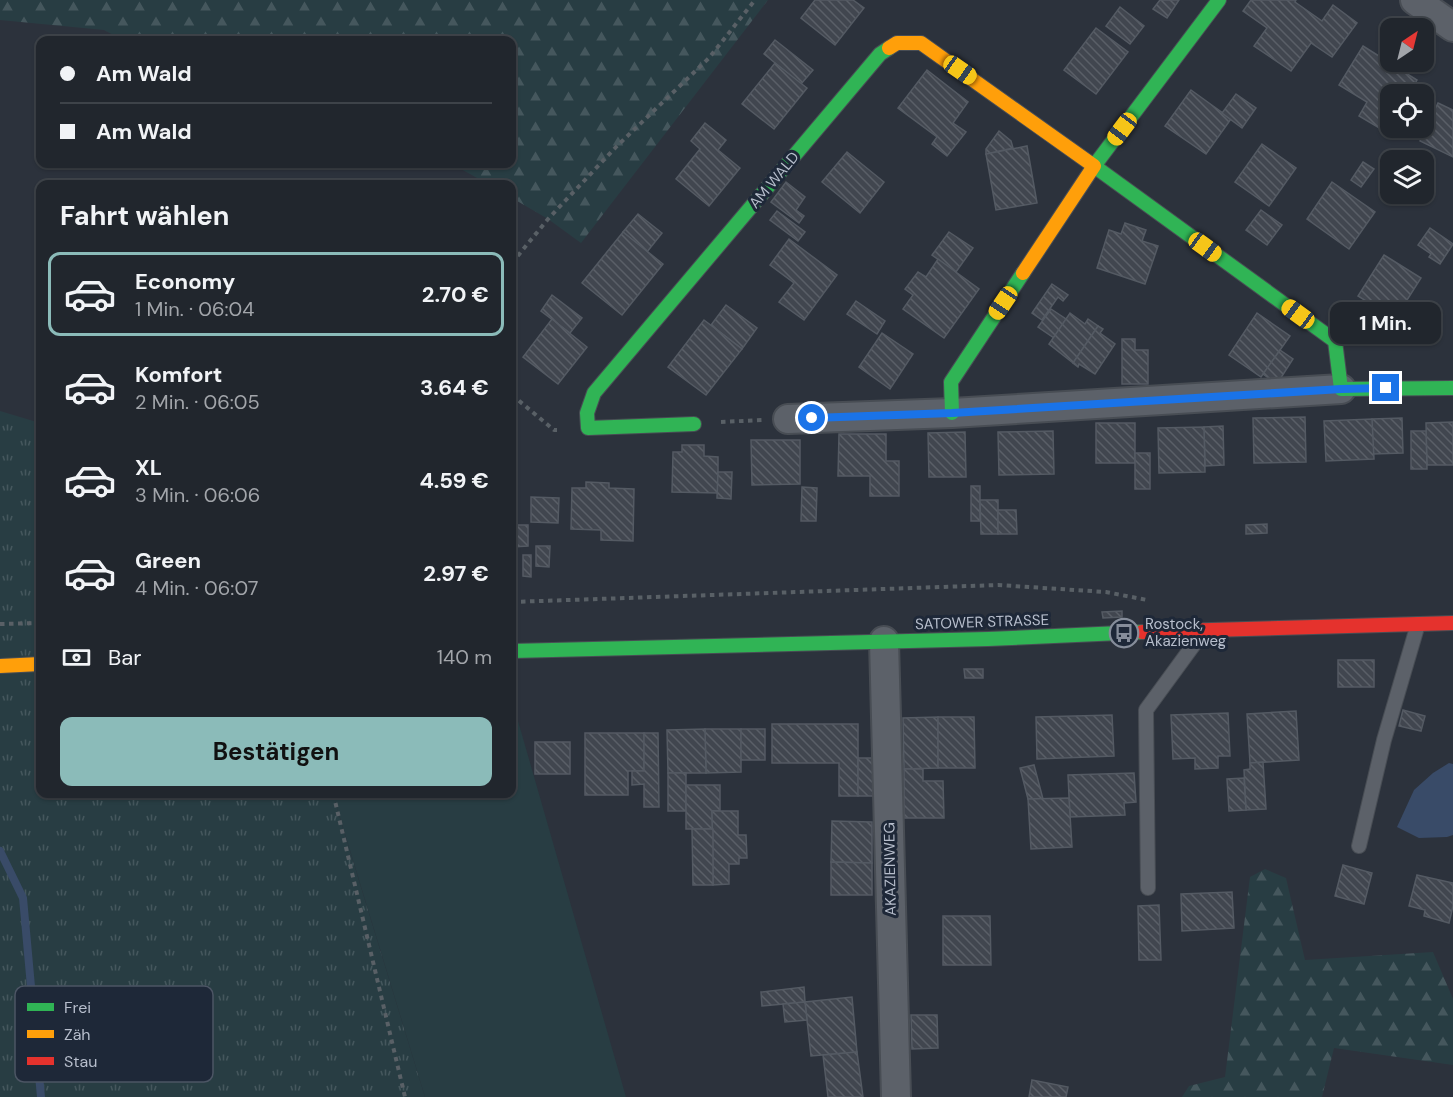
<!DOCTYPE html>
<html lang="de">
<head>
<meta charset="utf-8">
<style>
	:root { --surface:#21262d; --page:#292e35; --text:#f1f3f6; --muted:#a2a5aa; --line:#3e4349; --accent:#8bbbb9 }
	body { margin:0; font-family:"DM Sans",sans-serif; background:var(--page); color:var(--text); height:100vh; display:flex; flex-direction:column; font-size:22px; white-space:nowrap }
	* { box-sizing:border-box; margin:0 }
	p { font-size:20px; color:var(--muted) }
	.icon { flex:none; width:33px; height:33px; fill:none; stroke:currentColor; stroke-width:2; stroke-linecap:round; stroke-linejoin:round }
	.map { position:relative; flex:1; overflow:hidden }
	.panel { position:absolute; left:36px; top:180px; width:480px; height:618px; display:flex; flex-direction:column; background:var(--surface); border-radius:12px; box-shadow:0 2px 4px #0004,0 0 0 2px var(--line) }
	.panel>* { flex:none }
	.top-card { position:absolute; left:36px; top:36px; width:480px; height:132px; border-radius:12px; box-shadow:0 2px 4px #0004,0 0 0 2px var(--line); display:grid; align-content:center; height:132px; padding:0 24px; background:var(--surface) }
	.needle { width:39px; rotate:35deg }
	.tools { position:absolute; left:1380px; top:18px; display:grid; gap:12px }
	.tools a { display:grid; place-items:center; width:54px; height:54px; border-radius:12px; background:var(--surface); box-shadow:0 2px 4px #0004,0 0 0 2px var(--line); font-size:30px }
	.end { position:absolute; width:27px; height:27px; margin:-14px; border:8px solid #1a73e8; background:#fff; box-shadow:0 0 0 3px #fff }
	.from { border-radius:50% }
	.bubble { position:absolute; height:42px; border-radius:12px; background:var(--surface); box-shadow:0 2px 4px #0004,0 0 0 2px var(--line); font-size:20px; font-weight:700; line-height:42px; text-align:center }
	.car { position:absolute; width:18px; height:36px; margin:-18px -9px; border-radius:8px; box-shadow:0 0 4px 2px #0007; background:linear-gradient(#f5c518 24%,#345 0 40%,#f5c518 0 76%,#345 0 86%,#f5c518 0) }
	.top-card b { display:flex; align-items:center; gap:21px; height:57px; font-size:22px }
	.top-card b+b { border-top:2px solid var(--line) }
	.top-card i { width:15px; height:15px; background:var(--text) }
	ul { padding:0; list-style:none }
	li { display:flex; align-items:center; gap:18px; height:84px; margin:0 12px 9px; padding:0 12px; border:3px solid transparent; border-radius:12px }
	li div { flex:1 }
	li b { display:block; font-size:22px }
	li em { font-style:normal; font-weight:700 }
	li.on { border-color:var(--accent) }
	li>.icon { width:54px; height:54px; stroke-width:1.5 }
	h2 { padding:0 24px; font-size:27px; line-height:72px }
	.pay { display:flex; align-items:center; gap:15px; height:66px; padding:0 24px; font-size:22px }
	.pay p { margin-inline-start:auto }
	.button { display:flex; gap:12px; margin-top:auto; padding:12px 24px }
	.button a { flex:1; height:69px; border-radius:12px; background:var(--accent); color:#111; font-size:24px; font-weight:700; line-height:69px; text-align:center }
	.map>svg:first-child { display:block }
</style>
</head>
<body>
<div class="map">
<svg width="1453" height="1097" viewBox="0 0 1453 1097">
	<defs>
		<pattern id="grass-tufts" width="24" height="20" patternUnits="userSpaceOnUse" patternTransform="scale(1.5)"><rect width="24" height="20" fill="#283d43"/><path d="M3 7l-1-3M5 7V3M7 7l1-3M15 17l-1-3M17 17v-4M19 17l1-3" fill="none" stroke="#45575d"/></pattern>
		<pattern id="forest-firs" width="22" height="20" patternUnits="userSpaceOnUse" patternTransform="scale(1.5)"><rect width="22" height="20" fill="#283d43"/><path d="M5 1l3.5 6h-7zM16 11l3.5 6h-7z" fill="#45575d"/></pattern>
		<pattern id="building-back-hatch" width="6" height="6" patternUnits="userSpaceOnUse" patternTransform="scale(1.5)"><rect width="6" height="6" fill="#41464f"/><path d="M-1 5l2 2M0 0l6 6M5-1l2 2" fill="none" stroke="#5a5f67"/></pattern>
	</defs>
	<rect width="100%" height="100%" fill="#2c323c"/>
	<path fill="url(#grass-tufts)" d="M0 411 40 423V794H335V802L425 1097H0Z"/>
	<g fill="url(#forest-firs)">
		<path d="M0 0H768L581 243 548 219 512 198V184H488L452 164H512V40H123L104 30 0 20Z"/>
		<path d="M1265 869 1286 878 1305 960 1433 952 1453 999V1065L1334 1048 1322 1097H1182L1189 1086 1225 1077 1250 877Z"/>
	</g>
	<path fill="#283d43" d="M512 700 626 1097H425L335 801V794H512Z"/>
	<path fill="#394b68" d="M1449 763 1453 764V835L1447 837 1419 838 1397 827 1414 790 1433 773Z"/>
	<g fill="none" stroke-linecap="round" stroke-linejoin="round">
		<path stroke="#394b68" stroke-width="8" d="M0 851 23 898 41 1097"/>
	</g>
	<g fill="url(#building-back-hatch)" stroke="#545a63" stroke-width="1.5">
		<path d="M815 0H853L864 8 835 45 801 18Z"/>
		<path d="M1160 0H1179L1167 18 1153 9Z"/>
		<path d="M1251 0H1296L1295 2 1322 21 1333 5 1357 23 1332 57 1311 43 1291 71 1254 46 1267 28 1243 11Z"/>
		<path d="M1120 7 1144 26 1130 44 1106 26Z"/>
		<path d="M1096 28 1128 52 1096 94 1064 70Z"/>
		<path d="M775 40 813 70 801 84 764 54Z"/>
		<path d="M1363 46 1417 80 1409 94H1390V117L1389 116 1381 129 1359 116 1367 102 1339 85Z"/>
		<path d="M775 63 807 88 774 129 742 104Z"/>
		<path d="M927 70 968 102 953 123 966 132 947 156 932 144 937 137 898 108Z"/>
		<path d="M1191 90 1231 119 1206 154 1165 126Z"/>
		<path d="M1236 94 1256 108 1242 128 1222 113Z"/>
		<path d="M1438 103 1453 110V157L1420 141Z"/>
		<path d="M705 123 726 140 718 150 740 168 709 206 676 179 700 149 691 141Z"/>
		<path d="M999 131 1011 141 1013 148 986 154V149Z"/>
		<path d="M1262 144 1296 168 1269 206 1235 182Z"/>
		<path d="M1027 146 1037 203 996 210 986 154Z"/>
		<path d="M847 152 884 182 860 213 822 182Z"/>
		<path d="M1363 162 1374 169 1361 187 1351 180Z"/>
		<path d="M786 182 805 197 796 210 804 216 799 223 771 202Z"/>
		<path d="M1332 182 1375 212 1349 249 1307 219Z"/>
		<path d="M1261 210 1282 225 1267 245 1246 230Z"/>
		<path d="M777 211 805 232 798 241 770 220Z"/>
		<path d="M638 214 662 233 647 252 623 232Z"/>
		<path d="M1125 223 1146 230 1142 241 1158 246 1145 284 1097 268 1109 230 1121 234Z"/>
		<path d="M1430 228 1453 244 1440 264 1429 257 1431 254 1418 245Z"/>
		<path d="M623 232 663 264 622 315 582 283Z"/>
		<path d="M949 232 973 248 956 272 932 255Z"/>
		<path d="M789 239 837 275 804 320 779 302 794 283 770 265Z"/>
		<path d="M1384 255 1421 278 1395 319 1358 296Z"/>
		<path d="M938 259 979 289 944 338 903 309 913 295 905 289 918 272 926 277Z"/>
		<path d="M1052 284 1068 295 1063 301 1058 297 1042 320 1032 313Z"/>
		<path d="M552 295 582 318 570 333 541 311Z"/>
		<path d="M856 301 885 321 877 334 847 314Z"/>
		<path d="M726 305 757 328 742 349 711 325Z"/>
		<path d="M1051 309 1066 319 1054 338 1038 327Z"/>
		<path d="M1070 313 1085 324 1088 319 1098 326 1073 363 1049 344Z"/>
		<path d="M1257 313 1290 336 1261 377 1229 355Z"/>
		<path d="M552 319 587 347 558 384 523 357Z"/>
		<path d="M704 320 742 349 706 395 668 367Z"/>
		<path d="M1098 326 1103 329 1100 333 1115 344 1095 374 1079 364 1078 367 1073 363Z"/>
		<path d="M882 333 913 354 890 389 859 367Z"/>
		<path d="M1122 339H1135V350H1148V384H1122Z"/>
		<path d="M1280 350 1293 359 1277 384 1263 374Z"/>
		<path d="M1305 417 1306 462 1254 463 1253 418Z"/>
		<path d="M1402 418 1403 453 1373 454 1372 419Z"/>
		<path d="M1372 419 1374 459 1326 461 1324 421Z"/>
		<path d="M1453 422V465H1427L1426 423Z"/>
		<rect x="1096" y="423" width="39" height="40"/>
		<path d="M1223 426 1224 465 1205 466 1204 427Z"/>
		<path d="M1204 427 1205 472 1159 473 1158 428Z"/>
		<path d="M1053 431 1054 474 999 475 998 432Z"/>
		<path d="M1411 431H1426L1427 469H1411Z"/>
		<path d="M965 432 966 477H929L928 433Z"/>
		<path d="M839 434H886V461H899V496H870V476H838Z"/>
		<path d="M751 440H800V484L752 485Z"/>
		<path d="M682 445H704V456L718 457V493L672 492 673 452H682Z"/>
		<rect x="1135" y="453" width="15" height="36"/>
		<path d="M718 472H732L731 499 717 498Z"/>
		<path d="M586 482 609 483V488L634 489 633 541 601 540V530L571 529 572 488H586Z"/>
		<rect x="971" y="486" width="9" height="35"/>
		<path d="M802 487 817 488 816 521H801Z"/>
		<path d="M531 497 559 498 558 523 531 522Z"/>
		<path d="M980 500H998V534H981Z"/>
		<path d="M998 510H1016L1017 534H998Z"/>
		<path d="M1267 524V533L1246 534V525Z"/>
		<path d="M512 525H528V546L512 547Z"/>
		<path d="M536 546H550L549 567 536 566Z"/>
		<path d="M523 555H531V577L523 576Z"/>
		<path d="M1122 611V617L1103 618 1102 612Z"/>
		<rect x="1338" y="660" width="36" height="27"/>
		<path d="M964 669H983V678H965Z"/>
		<path d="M1403 710 1425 716 1421 731 1399 726Z"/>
		<path d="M1296 711 1299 760 1250 763 1247 714Z"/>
		<path d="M1228 713 1230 756H1218V768L1195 769V758L1173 759 1171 715Z"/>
		<path d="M1112 715 1114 756 1037 759 1036 717Z"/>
		<path d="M938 717V768L904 769 903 718Z"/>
		<path d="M938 717H974L975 768H938Z"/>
		<path d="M772 724H858V796H839V763H772Z"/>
		<path d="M705 729H741V772L706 773Z"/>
		<path d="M705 729 706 773H668L667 730Z"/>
		<rect x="741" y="729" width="24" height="31"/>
		<path d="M585 733H644V771H628V795H585Z"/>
		<path d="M644 733H658L659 807H644V784L632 785V771H644Z"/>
		<rect x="535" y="742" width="35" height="32"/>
		<rect x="858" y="758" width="18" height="38"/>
		<path d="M1263 762 1266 809 1246 810 1244 770 1250 769V763Z"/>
		<path d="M1034 765 1043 799H1028L1020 768Z"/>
		<path d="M904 769H923V781H943L944 818H904Z"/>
		<rect x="668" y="773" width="18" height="38"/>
		<path d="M1134 773 1136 802 1124 803 1125 815 1070 817 1068 775Z"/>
		<path d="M1244 778 1246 810 1229 811 1227 779Z"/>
		<path d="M686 785H720V811H712L713 829H686Z"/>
		<path d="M1069 798 1072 847 1031 849 1028 799Z"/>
		<path d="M712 811H738V835H746L747 858H739V864H729V884L713 885Z"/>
		<path d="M832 821 872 822V863L831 862Z"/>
		<path d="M692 829H713V885H693Z"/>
		<path d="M831 862 872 863V895H831Z"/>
		<path d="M1343 865 1372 873 1364 904 1335 896Z"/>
		<path d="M1417 875 1453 883V906L1449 923 1424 916 1425 910 1409 906Z"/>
		<path d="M1232 892 1234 928 1182 931 1181 894Z"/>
		<path d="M1159 905 1161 960H1139L1138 906Z"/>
		<path d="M943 916H990L991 965H943Z"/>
		<path d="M804 987 805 1002 762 1006 761 992Z"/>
		<path d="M852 997 857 1052 811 1056 805 1002Z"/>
		<path d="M805 1002 807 1020 785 1022 783 1004Z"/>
		<path d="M911 1015H937L938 1048 912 1049Z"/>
		<path d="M857 1052 863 1097H828L823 1055Z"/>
		<path d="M1032 1080 1068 1087 1066 1097H1029Z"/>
	</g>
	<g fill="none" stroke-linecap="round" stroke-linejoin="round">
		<g stroke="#484d54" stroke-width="16">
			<g id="lane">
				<path d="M1359 846 1384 740 1418 624"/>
				<path d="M1148 888 1146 710 1203 632"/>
			</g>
		</g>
		<g stroke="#484d54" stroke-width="32">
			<g id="street">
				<path d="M1415 0 1453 27"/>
				<path d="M788 419 952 413 1341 389"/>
				<path d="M884 641 896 1097"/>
			</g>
		</g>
		<g stroke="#484d54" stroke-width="16">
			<g id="fast">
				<path d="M1219 0 1094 166 1335 341 1341 389 1453 388"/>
				<path d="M952 413 951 382 1023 273"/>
				<path d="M694 424 588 428 587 413 594 393 880 54 889 48"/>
				<path d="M512 651 988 639 1142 632"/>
			</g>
		</g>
		<g stroke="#484d54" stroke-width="16">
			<g id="slow">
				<path d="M889 48 897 43H921L1094 166 1023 273"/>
				<path d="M0 666 40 664"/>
			</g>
		</g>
		<g stroke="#484d54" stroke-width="16">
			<path id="jam" d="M1142 632 1453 623"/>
		</g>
		<g stroke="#596066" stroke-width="4" stroke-dasharray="4.5 4.5" stroke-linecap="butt">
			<path d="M512 263 548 219 617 146 709 58 755 0"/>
			<path d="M512 395 554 430H557"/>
			<path d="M721 422 762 420"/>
			<path d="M512 602 998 585 1106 592 1147 600"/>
			<path d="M0 624 40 623"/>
			<path d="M335 794V801L405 1097"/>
		</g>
		<use href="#lane" stroke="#5c6169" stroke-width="14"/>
		<use href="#street" stroke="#5c6169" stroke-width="28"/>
		<use href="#fast" stroke="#30b455" stroke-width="14"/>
		<use href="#slow" stroke="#ff9f0a" stroke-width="14"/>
		<use href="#jam" stroke="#e5322d" stroke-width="14"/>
	</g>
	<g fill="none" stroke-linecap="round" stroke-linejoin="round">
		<path stroke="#1a73e8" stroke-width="8" d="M812 418 952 413 1341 389 1386 388"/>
	</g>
	<defs>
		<g id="bus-ring" transform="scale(1.5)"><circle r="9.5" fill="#1e2838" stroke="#868d9a" stroke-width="1.5"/><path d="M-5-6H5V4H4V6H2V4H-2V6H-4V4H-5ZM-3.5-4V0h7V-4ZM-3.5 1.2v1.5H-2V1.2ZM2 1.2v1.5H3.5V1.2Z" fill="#868d9a"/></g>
	</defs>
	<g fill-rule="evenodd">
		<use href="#bus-ring" x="1124" y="633"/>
	</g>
	<g text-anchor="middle" stroke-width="6" stroke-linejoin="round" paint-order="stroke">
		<g font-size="15" fill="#b7becc" stroke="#1e2838">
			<text transform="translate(774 180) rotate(-50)" y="5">AM WALD</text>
			<text transform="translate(982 622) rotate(-2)" y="5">SATOWER STRASSE</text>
			<text transform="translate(890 869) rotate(-91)" y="5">AKAZIENWEG</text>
		</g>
		<g font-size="15" fill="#b7becc" stroke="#1e2838" text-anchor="start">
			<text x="1145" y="629">Rostock,<tspan x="1145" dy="17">Akazienweg</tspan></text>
		</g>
	</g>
	<rect x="15" y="986" width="198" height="96" rx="9" fill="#1e2838" stroke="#4c5564" stroke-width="1.5"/>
	<rect x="27" y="1003" width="27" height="8" fill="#30b455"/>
	<rect x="27" y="1030" width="27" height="8" fill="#ff9f0a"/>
	<rect x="27" y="1057" width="27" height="8" fill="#e5322d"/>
	<g font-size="16" fill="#b7becc">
		<text x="64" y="1013">Frei</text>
		<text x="64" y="1040">Zäh</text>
		<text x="64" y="1067">Stau</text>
	</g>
</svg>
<div class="tools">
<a><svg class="needle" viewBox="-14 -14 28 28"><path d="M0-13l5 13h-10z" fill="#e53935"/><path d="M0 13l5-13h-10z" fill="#a2a5aa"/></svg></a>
<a><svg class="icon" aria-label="locate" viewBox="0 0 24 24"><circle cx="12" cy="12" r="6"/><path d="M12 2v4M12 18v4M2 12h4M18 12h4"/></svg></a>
<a><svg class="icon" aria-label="layers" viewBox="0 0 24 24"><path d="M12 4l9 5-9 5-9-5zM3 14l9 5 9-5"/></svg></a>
</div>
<i class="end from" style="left:812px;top:418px"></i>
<i class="end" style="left:1386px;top:388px"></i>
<div class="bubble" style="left:1330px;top:302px;width:111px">1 Min.</div>
<i class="car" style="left:960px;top:70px;rotate:125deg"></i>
<i class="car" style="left:1122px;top:129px;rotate:217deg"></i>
<i class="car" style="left:1205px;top:247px;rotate:126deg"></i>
<i class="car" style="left:1003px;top:303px;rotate:214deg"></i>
<i class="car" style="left:1298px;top:314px;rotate:306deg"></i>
<div class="top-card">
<b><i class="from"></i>Am Wald</b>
<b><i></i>Am Wald</b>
</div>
<section class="panel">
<h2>Fahrt wählen</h2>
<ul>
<li class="on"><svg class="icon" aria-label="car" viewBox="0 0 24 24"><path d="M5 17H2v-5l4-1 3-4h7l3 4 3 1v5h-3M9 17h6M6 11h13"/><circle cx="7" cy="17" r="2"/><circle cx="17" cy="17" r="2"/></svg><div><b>Economy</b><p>1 Min. · 06:04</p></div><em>2.70 €</em></li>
<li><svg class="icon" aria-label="car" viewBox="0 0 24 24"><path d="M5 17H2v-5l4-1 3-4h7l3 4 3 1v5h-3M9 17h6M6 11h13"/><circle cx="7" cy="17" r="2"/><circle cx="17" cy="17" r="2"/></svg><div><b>Komfort</b><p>2 Min. · 06:05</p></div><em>3.64 €</em></li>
<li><svg class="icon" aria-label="car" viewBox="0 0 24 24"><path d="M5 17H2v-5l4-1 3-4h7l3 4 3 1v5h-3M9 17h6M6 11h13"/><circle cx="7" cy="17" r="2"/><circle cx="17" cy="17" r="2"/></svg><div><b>XL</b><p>3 Min. · 06:06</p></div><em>4.59 €</em></li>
<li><svg class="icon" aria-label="car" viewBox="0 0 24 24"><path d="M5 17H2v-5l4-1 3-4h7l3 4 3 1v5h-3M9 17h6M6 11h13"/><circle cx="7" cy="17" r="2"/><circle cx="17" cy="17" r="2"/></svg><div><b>Green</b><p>4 Min. · 06:07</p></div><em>2.97 €</em></li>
</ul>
<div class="pay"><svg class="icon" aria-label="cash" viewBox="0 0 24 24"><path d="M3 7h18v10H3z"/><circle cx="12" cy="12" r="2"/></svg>Bar<p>140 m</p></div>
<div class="button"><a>Bestätigen</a></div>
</section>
</div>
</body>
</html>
